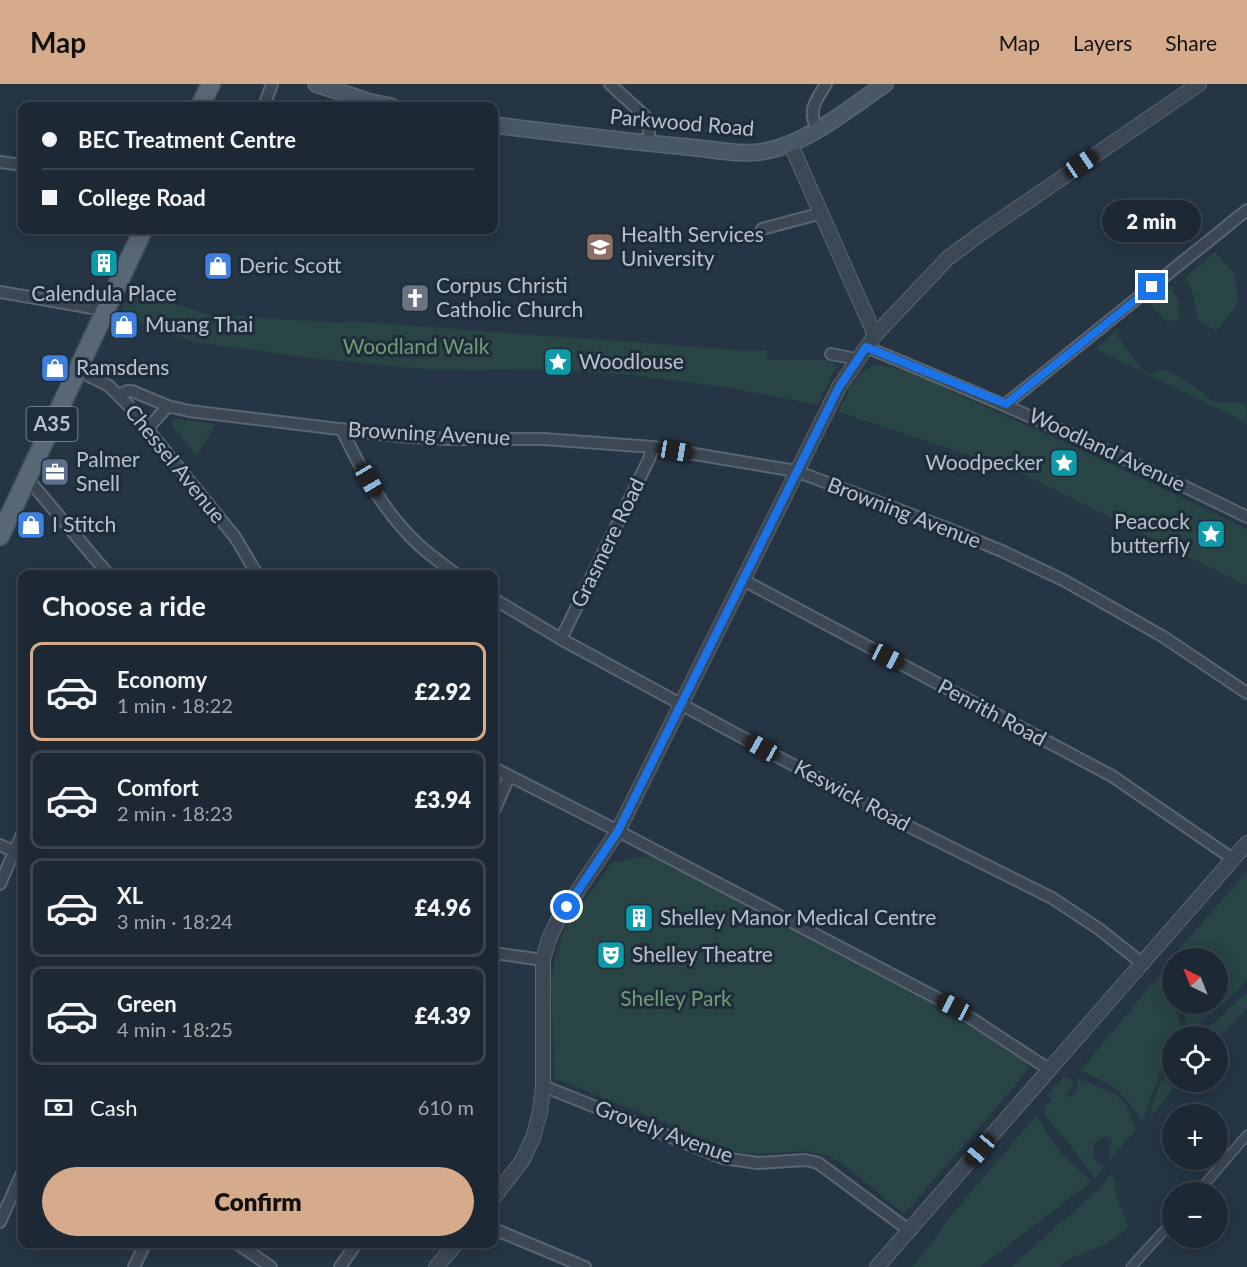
<!DOCTYPE html>
<html lang="en">
<head>
<meta charset="utf-8">
<style>
	:root { --surface:#1c2833; --page:#29343f; --text:#f1f3f6; --muted:#a0a6ac; --line:#3a444e; --accent:#d6ab8b }
	body { margin:0; font-family:Lato,sans-serif; background:var(--page); color:var(--text); height:100vh; display:flex; flex-direction:column; font-size:22px; white-space:nowrap }
	* { box-sizing:border-box; margin:0 }
	p { font-size:20px; color:var(--muted) }
	.icon { flex:none; width:33px; height:33px; fill:none; stroke:currentColor; stroke-width:2; stroke-linecap:round; stroke-linejoin:round }
	.map { position:relative; flex:1; overflow:hidden }
	.drawer { position:absolute; left:18px; top:486px; width:480px; height:678px; display:flex; flex-direction:column; background:var(--surface); border-radius:12px; box-shadow:0 3px 15px #0003,0 0 0 2px var(--line) }
	.drawer>* { flex:none }
	.banner { position:absolute; left:18px; top:18px; width:480px; height:132px; border-radius:12px; box-shadow:0 3px 15px #0003,0 0 0 2px var(--line); display:grid; align-content:center; height:132px; padding:0 24px; background:var(--surface) }
	.needle { width:39px; rotate:317deg }
	.tools { position:absolute; left:1162px; top:864px; display:grid; gap:12px }
	.tools a { display:grid; place-items:center; width:66px; height:66px; border-radius:50%; background:var(--surface); box-shadow:0 3px 15px #0003,0 0 0 2px var(--line); font-size:30px }
	.end { position:absolute; width:27px; height:27px; margin:-14px; border:8px solid #1a73e8; background:#fff; box-shadow:0 0 0 3px #fff }
	.from { border-radius:50% }
	.bubble { position:absolute; height:42px; border-radius:21px; background:var(--surface); box-shadow:0 3px 15px #0003,0 0 0 2px var(--line); font-size:20px; font-weight:800; line-height:42px; text-align:center }
	.car { position:absolute; width:18px; height:36px; margin:-18px -9px; border-radius:8px; box-shadow:0 0 4px 2px #0007; background:linear-gradient(#222 24%,#8ab4d8 0 40%,#222 0 76%,#8ab4d8 0 86%,#222 0) }
	.banner b { display:flex; align-items:center; gap:21px; height:57px; font-size:22px }
	.banner b+b { border-top:2px solid var(--line) }
	.banner i { width:15px; height:15px; background:var(--text) }
	ul { padding:0; list-style:none }
	li { display:flex; align-items:center; gap:18px; height:99px; margin:0 12px 9px; padding:0 12px; border:3px solid var(--line); border-radius:12px }
	li div { flex:1 }
	li b { display:block; font-size:22px }
	li em { font-style:normal; font-weight:800 }
	li.active { border-color:var(--accent) }
	li>.icon { width:54px; height:54px; stroke-width:1.5 }
	h2 { padding:0 24px; font-size:27px; line-height:72px }
	.pay { display:flex; align-items:center; gap:15px; height:66px; padding:0 24px; font-size:22px }
	.pay p { margin-inline-start:auto }
	.cta { display:flex; gap:12px; margin-top:auto; padding:12px 24px }
	.cta a { flex:1; height:69px; border-radius:36px; background:var(--accent); color:#111; font-size:24px; font-weight:800; line-height:69px; text-align:center }
	header { display:flex; align-items:center; gap:36px; box-sizing:border-box; height:84px; padding:0 30px; background:var(--accent); color:#111 }
	header strong { font-size:28px }
	nav { display:flex; gap:33px; margin-inline-start:auto; font-size:21px }
	.map>svg:first-child { display:block }
</style>
</head>
<body>
<header>
<strong>Map</strong>
<nav><a>Map</a><a>Layers</a><a>Share</a></nav>
</header>
<div class="map">
<svg width="1247" height="1183" viewBox="0 0 1247 1183">
	<rect width="100%" height="100%" fill="#263544"/>
	<g fill="#284445">
		<path d="M1215 168 1235 190 1238 220 1216 247 1198 235C1193 222 1196 205 1185 194Z"/>
		<path d="M1172 202 1177 214 1180 235 1167 238 1150 222Z"/>
		<path d="M132 206 219 234 221 231 343 239 347 237 751 267 767 266 768 276H829L837 282 818 321 731 304 633 291 546 286 422 285 310 274 194 258 119 232Z"/>
		<path d="M1120 244 1117 252 1143 286 1153 291 1164 285 1194 302 1212 316 1217 318 1245 319 1247 339 1096 265Z"/>
		<path d="M877 281C912 284 947 306 979 320 1069 359 1158 402 1247 445V502L1017 387 838 328C848 309 855 285 877 281Z"/>
		<path d="M172 335H177L216 340 197 372 172 341Z"/>
		<path d="M654 772 718 802 956 930 1022 972 1028 982 1022 994 904 1130 852 1087 830 1072 807 1067 762 1070 739 1069 554 994 551 898 555 873 565 843 613 777 619 778 633 774Z"/>
		<path d="M1247 788V896L1227 917 1189 947 1180 920H1218V874H1173V898L1165 881Z"/>
		<path d="M1162 888 1184 950 1182 952H1173V966L1164 979 1142 1037C1122 1007 1114 1000 1080 987Z"/>
		<path d="M1247 908V924L1218 954 1200 952Z"/>
		<path d="M1173 980V998H1178L1149 1035 1158 1004Z"/>
		<path d="M1064 993 1070 995 1074 1001 1066 1010 1070 1014 1078 1005 1077 994 1113 1009 1126 1020 1136 1046 1109 1076 1112 1056 1105 1052 1095 1057 1093 1068 1097 1080 1104 1083 1095 1095 1065 1054 1050 1038 1043 1025 1051 1016 1048 1010Z"/>
		<path d="M1036 1032 1061 1069 1091 1098 980 1183H912L932 1159 948 1135Z"/>
		<path d="M1112 1089 1116 1111 1129 1144 1106 1160 1065 1177 1059 1183H1011L1101 1103Z"/>
	</g>
	<g fill="none" stroke-linecap="round" stroke-linejoin="round">
		<g stroke="#596571" stroke-width="11">
			<g id="pedestrian">
				<path d="M1198 1108 1247 1051"/>
				<path d="M1131 1183 1173 1137"/>
			</g>
		</g>
		<g stroke="#596571" stroke-width="14">
			<g id="minor">
				<path d="M610 0 645 32 649 42V59"/>
				<path d="M264 22 272 0"/>
				<path d="M817 45C807 25 816 17 826 0"/>
				<path d="M0 78 22 81"/>
				<path d="M762 145 822 129"/>
				<path d="M0 208 104 226"/>
				<path d="M866 263C995 316 1122 371 1247 433"/>
				<path d="M831 270 856 275"/>
				<path d="M77 286 109 302 127 320 235 453 257 490"/>
				<path d="M119 311 127 307H132L168 322 189 327 397 352 447 355H544L653 363 796 387 949 445 1004 468 1063 496 1162 552 1247 609"/>
				<path d="M1006 320 1247 126"/>
				<path d="M148 344 168 322"/>
				<path d="M342 346C362 388 385 430 420 462 431 472 444 481 456 490"/>
				<path d="M28 395 108 490"/>
				<path d="M743 496 1112 692 1233 775"/>
				<path d="M494 515 561 555 876 726 1052 814 1099 845 1143 880"/>
				<path d="M561 555 649 375 653 363"/>
				<path d="M494 684 618 747 954 923 1050 986"/>
				<path d="M494 727 509 693"/>
				<path d="M0 761 22 771"/>
				<path d="M0 800 22 750"/>
				<path d="M494 869 543 876"/>
				<path d="M543 1002 723 1074 758 1079 806 1076 818 1079 910 1147"/>
				<path d="M0 1138 22 1089"/>
				<path d="M494 1145 585 1183"/>
				<path d="M238 1160 271 1183"/>
				<path d="M134 1183 145 1160"/>
				<path d="M340 1183 356 1160"/>
			</g>
		</g>
		<g stroke="#596571" stroke-width="16">
			<g id="tertiary">
				<path d="M790 59 875 251"/>
				<path d="M494 1113 522 1077 533 1054 540 1028 543 1002V876L549 855 558 836 618 747 839 303 875 251 948 174 983 148 1199 0"/>
				<path d="M436 1183 456 1160"/>
				<path d="M877 1183 1247 759"/>
			</g>
		</g>
		<g stroke="#596571" stroke-width="18">
			<g id="secondary">
				<path d="M316 0 370 18 391 22"/>
				<path d="M494 41C558 49 623 57 688 63 713 65 741 72 766 67 810 58 848 25 885 0"/>
			</g>
		</g>
		<g stroke="#44505d" stroke-width="21">
			<g id="primary">
				<path d="M200 22 211 0"/>
				<path d="M0 452 143 146"/>
			</g>
		</g>
		<use href="#pedestrian" stroke="#3b4753" stroke-width="8"/>
		<use href="#minor" stroke="#3b4753" stroke-width="10"/>
		<use href="#tertiary" stroke="#3b4753" stroke-width="14"/>
		<use href="#secondary" stroke="#495666" stroke-width="15"/>
		<use href="#primary" stroke="#596673" stroke-width="18"/>
	</g>
	<g fill="none" stroke-linecap="round" stroke-linejoin="round">
		<path stroke="#1a73e8" stroke-width="8" d="M567 823 618 747 839 303 866 263 1006 320 1152 203"/>
	</g>
	<defs>
		<g id="university-square" transform="scale(1.5)"><rect x="-9" y="-9" width="18" height="18" rx="4" fill="#8d6e63" stroke="#1f2c39"/><path d="M0-5L7-2L0 1L-7-2ZM-4 1L0 2.5L4 1V4Q0 6-4 4Z" fill="#fff"/></g>
		<g id="building-square" transform="scale(1.5)"><rect x="-9" y="-9" width="18" height="18" rx="4" fill="#0f9aa8" stroke="#1f2c39"/><path d="M-4-6H4V6H1V3H-1V6H-4ZM-2.5-4.3h1.7v1.8h-1.7ZM.8-4.3h1.7v1.8H.8ZM-2.5-1h1.7V.8h-1.7ZM.8-1h1.7V.8H.8Z" fill="#fff"/></g>
		<g id="shop-square" transform="scale(1.5)"><rect x="-9" y="-9" width="18" height="18" rx="4" fill="#3f7fe0" stroke="#1f2c39"/><path d="M-5-2.5h2.3a2.7 3.5 0 0 1 5.4 0H5L5.5 6h-11ZM-1.5-2.5h3a1.5 2.3 0 0 0-3 0Z" fill="#fff"/></g>
		<g id="church-square" transform="scale(1.5)"><rect x="-9" y="-9" width="18" height="18" rx="4" fill="#6b7280" stroke="#1f2c39"/><path d="M-1.2-6h2.4v3.5h3.3v2.4h-3.3V6h-2.4V-.1h-3.3v-2.4h3.3Z" fill="#fff"/></g>
		<g id="sight-square" transform="scale(1.5)"><rect x="-9" y="-9" width="18" height="18" rx="4" fill="#0f9aa8" stroke="#1f2c39"/><path d="M0-6L1.8-2.2L6-1.7L2.9 1.2L3.7 5.4L0 3.3L-3.7 5.4L-2.9 1.2L-6-1.7L-1.8-2.2Z" fill="#fff"/></g>
		<g id="office-square" transform="scale(1.5)"><rect x="-9" y="-9" width="18" height="18" rx="4" fill="#5c6f8a" stroke="#1f2c39"/><path d="M-6-3h4V-5.5h4V-3h4V5H-6ZM-1-4.5V-3h2v-1.5ZM-6 0V1H6V0Z" fill="#fff"/></g>
		<g id="theatre-square" transform="scale(1.5)"><rect x="-9" y="-9" width="18" height="18" rx="4" fill="#0f9aa8" stroke="#1f2c39"/><path d="M-5-5.5Q0-4 5-5.5V0Q5 5 0 6Q-5 5-5 0ZM-3.3-2.5H-1v1.5H-3.3ZM1-2.5H3.3v1.5H1ZM-2.8 1Q0 5.5 2.8 1Z" fill="#fff"/></g>
	</defs>
	<g fill-rule="evenodd">
		<use href="#university-square" x="600" y="163"/>
		<use href="#building-square" x="104" y="179"/>
		<use href="#shop-square" x="218" y="182"/>
		<use href="#church-square" x="415" y="214"/>
		<use href="#shop-square" x="124" y="241"/>
		<use href="#sight-square" x="558" y="278"/>
		<use href="#shop-square" x="55" y="284"/>
		<use href="#sight-square" x="1064" y="379"/>
		<use href="#office-square" x="55" y="388"/>
		<use href="#shop-square" x="31" y="441"/>
		<use href="#sight-square" x="1211" y="450"/>
		<use href="#building-square" x="639" y="834"/>
		<use href="#theatre-square" x="611" y="871"/>
	</g>
	<g text-anchor="middle" stroke-width="6" stroke-linejoin="round" paint-order="stroke">
		<rect fill="#1f2c39" stroke="#8a95a1" stroke-width="1.5" x="26.5" y="323" width="51" height="34" rx="4.5"/>
		<g font-size="20" font-weight="bold" fill="#b8c2cd">
			<text x="52" y="347">A35</text>
		</g>
		<g font-size="21" fill="#b8c2cd" stroke="#1f2c39">
			<text transform="translate(682 39) rotate(5)" y="7">Parkwood Road</text>
			<text transform="translate(429 350) rotate(3)" y="7">Browning Avenue</text>
			<text transform="translate(1107 366) rotate(25)" y="7">Woodland Avenue</text>
			<text transform="translate(175 380) rotate(51)" y="7">Chessel Avenue</text>
			<text transform="translate(904 429) rotate(21)" y="7">Browning Avenue</text>
			<text transform="translate(608 459) rotate(-64)" y="7">Grasmere Road</text>
			<text transform="translate(992 629) rotate(28)" y="7">Penrith Road</text>
			<text transform="translate(852 712) rotate(28)" y="7">Keswick Road</text>
			<text transform="translate(664 1048) rotate(20)" y="7">Grovely Avenue</text>
		</g>
		<g font-size="21" fill="#b8c2cd" stroke="#1f2c39" text-anchor="start">
			<text x="621" y="158">Health Services<tspan x="621" dy="24">University</tspan></text>
			<text x="239" y="189">Deric Scott</text>
			<text x="436" y="209">Corpus Christi<tspan x="436" dy="24">Catholic Church</tspan></text>
			<text x="104" y="217" text-anchor="middle">Calendula Place</text>
			<text x="145" y="248">Muang Thai</text>
			<text x="579" y="285">Woodlouse</text>
			<text x="76" y="291">Ramsdens</text>
			<text x="76" y="383">Palmer<tspan x="76" dy="24">Snell</tspan></text>
			<text x="1043" y="386" text-anchor="end">Woodpecker</text>
			<text x="1190" y="445" text-anchor="end">Peacock<tspan x="1190" dy="24">butterfly</tspan></text>
			<text x="52" y="448">I Stitch</text>
			<text x="660" y="841">Shelley Manor Medical Centre</text>
			<text x="632" y="878">Shelley Theatre</text>
		</g>
		<g font-size="21" fill="#6f9e76" stroke="#1f2c39">
			<text x="416" y="270">Woodland Walk</text>
			<text x="676" y="922">Shelley Park</text>
		</g>
	</g>
</svg>
<div class="tools">
<a><svg class="needle" viewBox="-14 -14 28 28"><path d="M0-13l5 13h-10z" fill="#e53935"/><path d="M0 13l5-13h-10z" fill="#a0a6ac"/></svg></a>
<a><svg class="icon" aria-label="locate" viewBox="0 0 24 24"><circle cx="12" cy="12" r="6"/><path d="M12 2v4M12 18v4M2 12h4M18 12h4"/></svg></a>
<a>+</a>
<a>−</a>
</div>
<i class="end from" style="left:567px;top:823px"></i>
<i class="end" style="left:1152px;top:203px"></i>
<div class="bubble" style="left:1102px;top:116px;width:99px">2 min</div>
<i class="car" style="left:1081px;top:80px;rotate:56deg"></i>
<i class="car" style="left:675px;top:367px;rotate:100deg"></i>
<i class="car" style="left:369px;top:396px;rotate:150deg"></i>
<i class="car" style="left:887px;top:573px;rotate:118deg"></i>
<i class="car" style="left:762px;top:664px;rotate:299deg"></i>
<i class="car" style="left:954px;top:923px;rotate:298deg"></i>
<i class="car" style="left:980px;top:1066px;rotate:220deg"></i>
<div class="banner">
<b><i class="from"></i>BEC Treatment Centre</b>
<b><i></i>College Road</b>
</div>
<section class="drawer">
<h2>Choose a ride</h2>
<ul>
<li class="active"><svg class="icon" aria-label="car" viewBox="0 0 24 24"><path d="M5 17H2v-5l4-1 3-4h7l3 4 3 1v5h-3M9 17h6M6 11h13"/><circle cx="7" cy="17" r="2"/><circle cx="17" cy="17" r="2"/></svg><div><b>Economy</b><p>1 min · 18:22</p></div><em>£2.92</em></li>
<li><svg class="icon" aria-label="car" viewBox="0 0 24 24"><path d="M5 17H2v-5l4-1 3-4h7l3 4 3 1v5h-3M9 17h6M6 11h13"/><circle cx="7" cy="17" r="2"/><circle cx="17" cy="17" r="2"/></svg><div><b>Comfort</b><p>2 min · 18:23</p></div><em>£3.94</em></li>
<li><svg class="icon" aria-label="car" viewBox="0 0 24 24"><path d="M5 17H2v-5l4-1 3-4h7l3 4 3 1v5h-3M9 17h6M6 11h13"/><circle cx="7" cy="17" r="2"/><circle cx="17" cy="17" r="2"/></svg><div><b>XL</b><p>3 min · 18:24</p></div><em>£4.96</em></li>
<li><svg class="icon" aria-label="car" viewBox="0 0 24 24"><path d="M5 17H2v-5l4-1 3-4h7l3 4 3 1v5h-3M9 17h6M6 11h13"/><circle cx="7" cy="17" r="2"/><circle cx="17" cy="17" r="2"/></svg><div><b>Green</b><p>4 min · 18:25</p></div><em>£4.39</em></li>
</ul>
<div class="pay"><svg class="icon" aria-label="cash" viewBox="0 0 24 24"><path d="M3 7h18v10H3z"/><circle cx="12" cy="12" r="2"/></svg>Cash<p>610 m</p></div>
<div class="cta"><a>Confirm</a></div>
</section>
</div>
</body>
</html>
